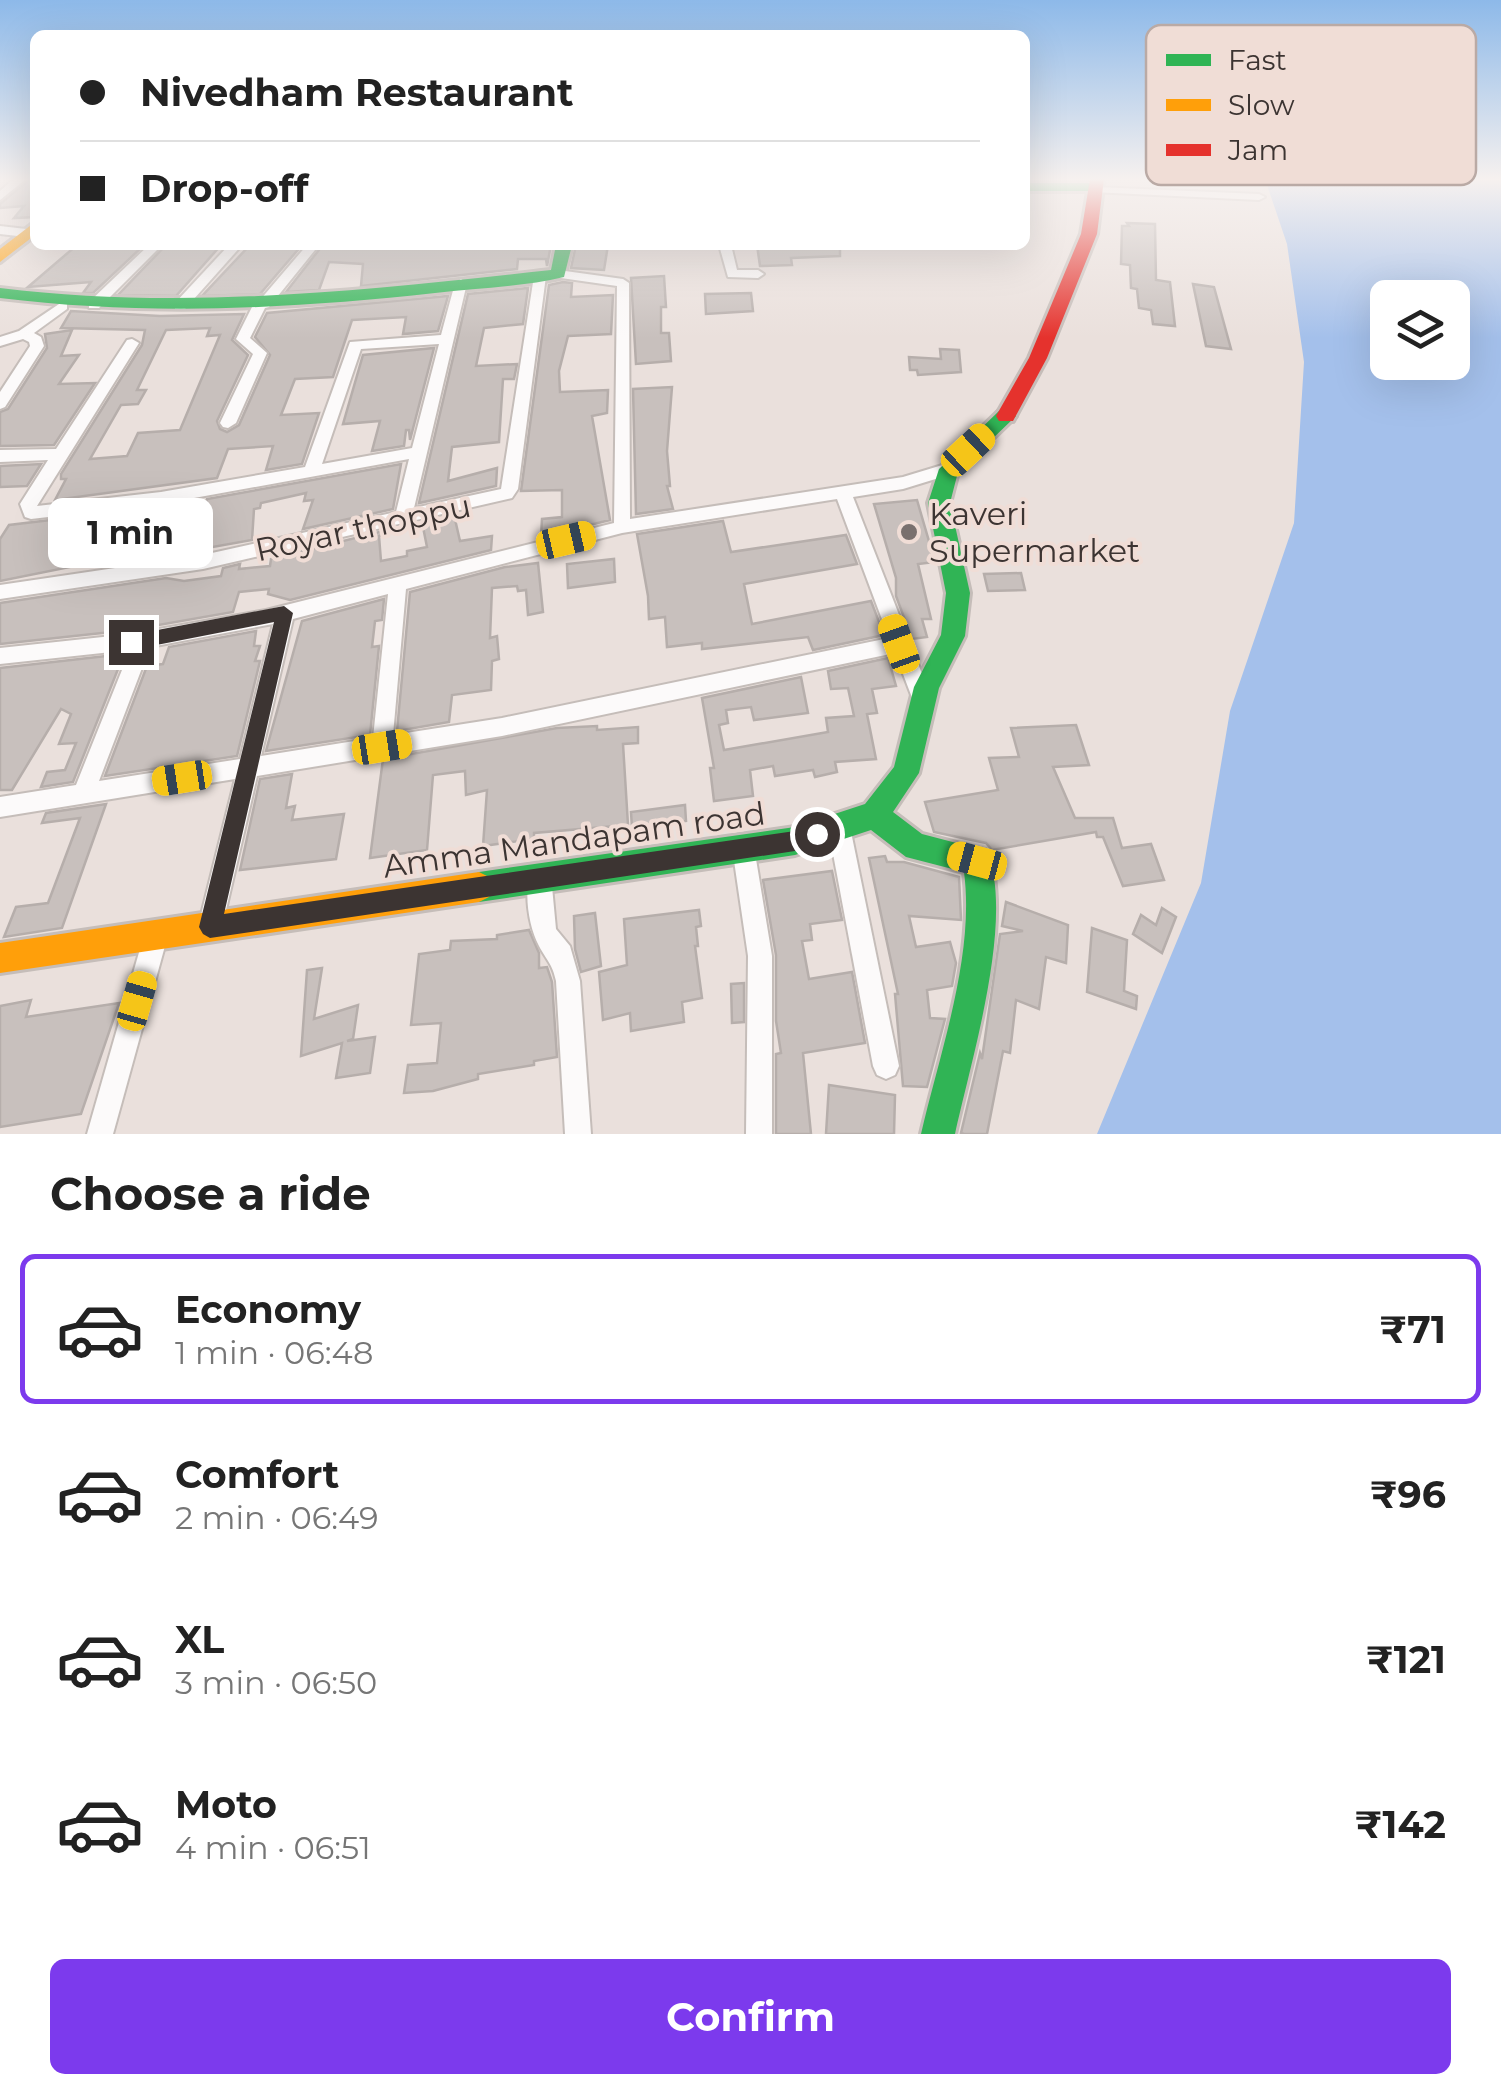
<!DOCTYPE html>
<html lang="en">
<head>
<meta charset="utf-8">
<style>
	:root { --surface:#fff; --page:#f6f6f6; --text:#222; --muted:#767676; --line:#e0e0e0; --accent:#7c3aed }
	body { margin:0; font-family:Montserrat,sans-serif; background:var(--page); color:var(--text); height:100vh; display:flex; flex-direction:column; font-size:38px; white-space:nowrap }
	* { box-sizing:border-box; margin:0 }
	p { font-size:32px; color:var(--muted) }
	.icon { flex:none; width:55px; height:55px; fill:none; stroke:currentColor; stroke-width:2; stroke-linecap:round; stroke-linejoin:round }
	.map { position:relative; height:1134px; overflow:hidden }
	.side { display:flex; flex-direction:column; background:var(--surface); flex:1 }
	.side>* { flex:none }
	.top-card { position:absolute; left:30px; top:30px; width:1000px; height:220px; border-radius:15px; box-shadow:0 10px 40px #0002; display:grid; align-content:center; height:220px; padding:0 50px; background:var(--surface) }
	.tools { position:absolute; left:1370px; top:280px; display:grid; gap:20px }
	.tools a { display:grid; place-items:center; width:100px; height:100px; border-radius:15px; background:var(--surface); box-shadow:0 10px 40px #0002; font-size:50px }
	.end { position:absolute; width:45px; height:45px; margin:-22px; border:12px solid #3c3432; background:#fff; box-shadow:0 0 0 5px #fff }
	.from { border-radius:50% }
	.bubble { position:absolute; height:70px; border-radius:15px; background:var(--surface); box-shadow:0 10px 40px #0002; font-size:32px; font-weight:700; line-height:70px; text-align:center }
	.car { position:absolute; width:30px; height:60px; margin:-30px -15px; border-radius:12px; box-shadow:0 0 8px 2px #0007; background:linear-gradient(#f5c518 24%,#345 0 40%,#f5c518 0 76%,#345 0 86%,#f5c518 0) }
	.top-card b { display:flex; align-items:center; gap:35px; height:95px; font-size:38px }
	.top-card b+b { border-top:2px solid var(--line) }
	.top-card i { width:25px; height:25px; background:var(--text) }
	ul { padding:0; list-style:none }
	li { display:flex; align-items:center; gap:30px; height:150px; margin:0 20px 15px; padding:0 30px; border:5px solid transparent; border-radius:15px }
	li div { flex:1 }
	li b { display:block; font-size:38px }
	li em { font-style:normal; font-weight:700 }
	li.selected { border-color:var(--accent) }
	li>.icon { width:90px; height:90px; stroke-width:1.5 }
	h2 { padding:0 50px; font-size:45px; line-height:120px }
	.button { display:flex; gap:20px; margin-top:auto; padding:20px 50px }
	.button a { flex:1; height:115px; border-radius:15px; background:var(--accent); color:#fff; font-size:40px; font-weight:700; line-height:115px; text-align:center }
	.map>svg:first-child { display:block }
</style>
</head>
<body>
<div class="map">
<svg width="1501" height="1134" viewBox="0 0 1501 1134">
	<rect width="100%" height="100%" fill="#eae0dc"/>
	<path fill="#a4c0eb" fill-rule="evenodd" d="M1265 179H1501V1134H1097L1201 883 1230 711 1294 523 1304 362 1287 244ZM1388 298H1452V362H1388Z"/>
	<g fill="#c8c0bd" stroke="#b6aeab" stroke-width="2.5" fill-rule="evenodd">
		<path d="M30 179H35V217L14 218 24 206 0 208V204Z"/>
		<path d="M1127 223 1155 224 1156 280 1170 282 1175 326 1153 324 1151 310 1139 308 1137 289 1131 288 1130 265 1121 264 1122 226H1129Z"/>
		<path d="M77 245H121L142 247 93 293H83L91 282 28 287Z"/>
		<path d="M166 245H188L185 248 221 245 176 296 118 295Z"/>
		<path d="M250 245H302L260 294 202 296Z"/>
		<path d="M358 245 502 247 551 245 547 266 546 259H518L517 269 361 286 363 264 329 262 319 290 286 292 322 246Z"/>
		<path d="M576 245H608L604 270 571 268Z"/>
		<path d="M757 245H840V256L791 258 792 265 760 266Z"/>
		<path d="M664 276 666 307H661V333H669L671 361 636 364 631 278Z"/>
		<path d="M563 282 572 283 571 297 613 295 611 334 568 336 559 371 560 392 608 390 607 413 592 416 610 520 541 537 542 519 562 517V490L521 491 549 285Z"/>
		<path d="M1193 284 1214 287 1231 349 1206 346Z"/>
		<path d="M528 288 523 324 484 328 476 366 517 364 514 379H503L499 442 452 447 448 481 497 468 496 486 419 503 468 294Z"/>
		<path d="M751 293 753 311 706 314 705 294Z"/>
		<path d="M448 296 438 331 403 334 406 317 352 320 333 377 295 379 281 415 319 413 302 464 266 470 273 446 228 449 217 478 55 500 66 479H61V474L142 345 145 330 61 328 71 311 160 316 244 314 232 340 248 355 217 421 220 429 227 432 239 425 270 355 255 337 267 313ZM210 328 207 336 220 335 180 430 138 433 127 456 90 459 121 405 138 404 146 390H137L166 330Z"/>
		<path d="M72 330 61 356 79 355 59 384 95 383 54 445 0 446V412L8 409 47 348 45 334Z"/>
		<path d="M434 348 410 440 409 430H406L404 446 372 451 380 421 343 424 363 355Z"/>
		<path d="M940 349 959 350 961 372 918 375 917 370H910L909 357 941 359Z"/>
		<path d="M672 387 667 451 670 486H667L673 509 636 514 633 389Z"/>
		<path d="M41 464 27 486 0 487V466Z"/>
		<path d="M401 464 393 509 303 529 313 500 304 501 306 493 261 503 260 508 254 509 252 540 112 565 121 533 84 537 70 567 0 581V539L9 525 168 506 157 531 198 524 207 499Z"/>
		<path d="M917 500 935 562 918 564 931 619H922L927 637 912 639 896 596V578L874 504Z"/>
		<path d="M454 515 460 541 492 536 491 550 290 600 268 594 269 589 239 592 233 612 130 630 0 644V603L166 578 184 581 221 576 223 568 240 564 239 569 270 566 271 559 387 530V534L379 536 381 561 407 556V551L427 547 422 522Z"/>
		<path d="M723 521 731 552 846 535 857 564 744 584 752 624 871 601 884 635 813 650 808 637 702 649V643L667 647 665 617 649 619 648 596 637 534Z"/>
		<path d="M614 559 615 582 568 588 567 564Z"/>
		<path d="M538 563 543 612 528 615 526 590 518 591 517 586 492 588 490 638 497 636 499 659 492 661 491 690 452 695 449 722 397 731 410 592 505 567Z"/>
		<path d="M1021 573 1025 590 988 591 984 574Z"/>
		<path d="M384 599 382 620 375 621 372 647 379 646 370 735 266 751 302 621Z"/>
		<path d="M256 631 254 646H260L255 661H260L237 756 105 776 147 666 163 664 169 647Z"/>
		<path d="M124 654 73 782 41 787 47 772 65 770 76 743 59 744 71 714 61 709 12 790H0V668Z"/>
		<path d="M888 658 896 686 872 689 877 713 867 714 876 759 835 762 837 772 815 777 813 770 775 776 773 766 750 770 753 796 714 801 710 768H714L702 698 801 677 808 713 754 720 751 707 726 710 728 723 719 725 724 750 828 732 826 718 854 716 848 688 831 689 828 671Z"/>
		<path d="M1076 725 1089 765 1053 767 1075 818H1113L1122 848 1151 844 1164 880 1123 886 1103 837H1097L1096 832 992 850 986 843 934 832 925 802 998 790 989 758 1019 757 1011 728Z"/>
		<path d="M597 726V730L638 727V743L623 744 628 825 534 833V839L483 846 487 790 466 795 465 771 433 775 427 850 370 858 383 759 557 728Z"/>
		<path d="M292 774 286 808 295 806 292 820 344 814 336 859 240 870 260 779Z"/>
		<path d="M106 804 62 928 4 937 16 907 48 903 80 818 42 823 46 813Z"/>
		<path d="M685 805 686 821 632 828 631 812Z"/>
		<path d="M885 856 887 862H904L959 877 961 920 909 916 916 947 950 942 956 963 952 986 927 990 930 1018 945 1019 927 1087 903 1086 895 994H898L869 858Z"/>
		<path d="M832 871 842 920 810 924 812 940 802 941 809 979 852 972 865 1043 803 1053 811 1134H776V1054L781 1053 776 1021V955L763 880Z"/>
		<path d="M1006 902 1068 925 1066 963 1046 957 1039 1009 1016 1000 1010 1053 1003 1051 987 1134H964L961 1133 980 1053 982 1059 1000 934 1023 931 1002 926Z"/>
		<path d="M1162 908 1176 917 1162 953 1133 934 1141 915 1156 925Z"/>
		<path d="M699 910 701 926 696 927 698 946H695L702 998 682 1002 684 1022 631 1031 630 1013 603 1020 599 972 627 965 624 919Z"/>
		<path d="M595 913 601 966 581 972 575 949 574 916Z"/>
		<path d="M1092 928 1127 940 1124 991 1137 996 1136 1009 1087 992Z"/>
		<path d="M529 930 539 953V968L547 967 552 982 557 1057 534 1061V1065L478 1074V1079L433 1091 404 1093 408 1065 437 1063 441 1023 411 1025 419 954 450 950 451 941 497 939V935Z"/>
		<path d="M322 968 314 1019 358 1005 353 1039 347 1041 375 1037 370 1073 336 1078 342 1043 301 1056 307 970Z"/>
		<path d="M744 983V1022L732 1023 731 984Z"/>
		<path d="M31 1000 26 1017 119 1003 81 1114 0 1127V1006Z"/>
		<path d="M829 1085 895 1095 894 1134H826Z"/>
	</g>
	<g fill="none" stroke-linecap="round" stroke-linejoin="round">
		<g stroke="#c5bdb9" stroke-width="4">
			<g id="street">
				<path d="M14 179H26L0 200V191Z"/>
				<path d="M1096 187 1259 194 1265 197 1259 200 1092 192 1090 190Z"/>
				<path d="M0 226 35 230V238L0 234Z"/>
				<path d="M149 245H162L99 308H89V302Z"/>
				<path d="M229 245H242L185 309H175V303Z"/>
				<path d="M307 245H319L269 307 265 308 250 338 267 353 236 423 228 428 223 427 220 423 253 354 236 339 255 301 260 300Z"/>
				<path d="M719 245H731L737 270H758L764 274 758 278 728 277Z"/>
				<path d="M558 270 623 279 629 283 630 519 903 477 949 463 955 465 957 469 955 473 903 489 853 497 933 702 930 708 923 711 916 708 895 653 502 736 257 776 222 927 218 935 210 939 202 935 198 927 235 779 0 817V797L76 785 130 650 0 664V648L131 634 266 610 614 523 617 286 554 277 552 274ZM837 499 889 638 502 718 393 735 406 589 622 533ZM388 594 373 738 261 756 293 619ZM273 624 240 759 99 781 150 647Z"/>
				<path d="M540 272 546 276 518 489 512 498 203 569 0 599V585L203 555 396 512 409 459 161 504 31 519 25 517 20 504 48 460 0 462V450L56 449 127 340 132 339 139 343 37 506 161 492 305 467 350 342 441 335 455 283 461 279 467 283 414 508 501 489 534 276ZM439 344 412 448 322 464 361 349Z"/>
				<path d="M62 302 67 303V309L34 333 41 337 44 346 5 407 0 409V392L30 346 29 342 23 339 0 346V337L19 331Z"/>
				<path d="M839 816 847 819 850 827 899 1066 895 1075 886 1079 877 1075 873 1066 828 827 831 819Z"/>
				<path d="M743 836 751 839 754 847 772 956V1134H746L748 956 732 847 735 839Z"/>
				<path d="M540 865 548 868 551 876 556 929 570 946 580 981 591 1134H565L556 981C552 963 547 961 539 946 528 925 523 890 532 868Z"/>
				<path d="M156 923 164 927 168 935 113 1134H87L144 935 148 927Z"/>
			</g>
		</g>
		<g stroke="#c5bdb9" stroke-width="6">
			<g id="fast">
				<path d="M1025 183H1096L1103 187 1096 191H1025Z"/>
				<path d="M556 245H572L564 277C522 287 477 288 435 293 289 309 146 316 0 298V288C185 311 366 290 551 270Z"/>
				<path d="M1006 410 1016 416 958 472 950 503 970 593 965 636 939 688 919 773 893 812 922 834 987 851C1015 919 971 1060 955 1134H921C940 1052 975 955 964 872L906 857 871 830 795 855 479 902 469 897 464 887 469 877 479 872 795 827 865 804 894 767 914 687 941 635 946 593 928 503 939 469 999 411Z"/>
			</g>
		</g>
		<g stroke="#c5bdb9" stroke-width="6">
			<g id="slow">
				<path d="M35 222V235L0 262V249Z"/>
				<path d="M479 872 489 877 494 887 489 897 479 902 0 973V943Z"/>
			</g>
		</g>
		<g stroke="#c5bdb9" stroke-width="6">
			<path id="jam" d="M1090 179H1104L1097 234 1047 358 1013 421H999L996 416 1029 358 1081 234Z"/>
		</g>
		<use href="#street" fill="#fcfafa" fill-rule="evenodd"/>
		<use href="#fast" fill="#30b455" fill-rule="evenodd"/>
		<use href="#slow" fill="#ff9f0a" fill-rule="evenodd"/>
		<use href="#jam" fill="#e5322d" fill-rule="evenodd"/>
	</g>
	<linearGradient id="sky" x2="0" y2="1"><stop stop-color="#8db9e9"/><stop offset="0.53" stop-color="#f6f1ef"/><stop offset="1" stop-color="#f6f1ef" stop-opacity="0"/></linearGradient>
	<rect width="1501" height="338" fill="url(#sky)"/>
	<path fill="#3c3432" d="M284 606 293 613 224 914 795 831 817 824 824 827V841L795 851 210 938 203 934 199 927 274 622 131 650 123 642 131 635Z"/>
	<circle fill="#79706e" stroke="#f0ddd6" stroke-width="4" cx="909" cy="532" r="10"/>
	<g text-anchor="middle" stroke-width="8" stroke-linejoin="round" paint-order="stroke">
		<g font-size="32" fill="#3c3432" stroke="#f0ddd6" text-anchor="start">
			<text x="929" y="525">Kaveri<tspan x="929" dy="37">Supermarket</tspan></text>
		</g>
		<g font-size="32" fill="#3c3432" stroke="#f0ddd6">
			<text transform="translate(363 528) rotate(-12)" y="11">Royar thoppu</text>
			<text transform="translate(574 840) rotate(-8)" y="11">Amma Mandapam road</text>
		</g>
	</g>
	<rect x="1146" y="25" width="330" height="160" rx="15" fill="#f0ddd6" stroke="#baaaa5" stroke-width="2.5"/>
	<rect x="1166" y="54" width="45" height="12" fill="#30b455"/>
	<rect x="1166" y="99" width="45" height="12" fill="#ff9f0a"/>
	<rect x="1166" y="144" width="45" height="12" fill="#e5322d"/>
	<g font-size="28" fill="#3c3432">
		<text x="1228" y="70">Fast</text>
		<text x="1228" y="115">Slow</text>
		<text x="1228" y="160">Jam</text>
	</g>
</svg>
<div class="tools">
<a><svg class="icon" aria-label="layers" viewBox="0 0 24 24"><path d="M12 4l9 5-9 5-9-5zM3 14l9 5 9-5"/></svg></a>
</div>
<i class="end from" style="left:817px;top:834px"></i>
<i class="end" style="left:131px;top:642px"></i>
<div class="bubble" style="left:48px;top:498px;width:165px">1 min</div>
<i class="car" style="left:968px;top:450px;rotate:47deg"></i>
<i class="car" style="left:566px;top:540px;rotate:77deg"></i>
<i class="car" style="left:899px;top:644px;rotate:340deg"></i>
<i class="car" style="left:382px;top:747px;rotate:81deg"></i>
<i class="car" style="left:182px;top:778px;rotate:261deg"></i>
<i class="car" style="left:977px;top:861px;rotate:285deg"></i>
<i class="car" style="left:137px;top:1001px;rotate:16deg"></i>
<div class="top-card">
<b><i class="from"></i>Nivedham Restaurant</b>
<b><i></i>Drop-off</b>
</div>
</div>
<section class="side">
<h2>Choose a ride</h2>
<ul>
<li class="selected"><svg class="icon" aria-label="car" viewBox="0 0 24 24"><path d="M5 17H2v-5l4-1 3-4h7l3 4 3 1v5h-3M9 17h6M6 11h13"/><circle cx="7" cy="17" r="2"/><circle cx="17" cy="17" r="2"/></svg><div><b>Economy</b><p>1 min · 06:48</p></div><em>₹71</em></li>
<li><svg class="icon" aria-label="car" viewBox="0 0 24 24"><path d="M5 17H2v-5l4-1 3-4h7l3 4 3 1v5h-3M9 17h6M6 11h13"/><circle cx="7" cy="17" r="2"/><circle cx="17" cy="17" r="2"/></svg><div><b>Comfort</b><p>2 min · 06:49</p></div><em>₹96</em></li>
<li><svg class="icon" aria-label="car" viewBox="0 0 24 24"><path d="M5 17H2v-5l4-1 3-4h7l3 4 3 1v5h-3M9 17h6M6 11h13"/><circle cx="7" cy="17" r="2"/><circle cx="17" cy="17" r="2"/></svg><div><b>XL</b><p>3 min · 06:50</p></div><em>₹121</em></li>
<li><svg class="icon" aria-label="car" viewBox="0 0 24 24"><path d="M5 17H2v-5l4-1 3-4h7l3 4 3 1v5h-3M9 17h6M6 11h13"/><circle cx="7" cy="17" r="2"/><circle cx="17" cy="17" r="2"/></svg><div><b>Moto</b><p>4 min · 06:51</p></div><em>₹142</em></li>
</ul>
<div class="button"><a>Confirm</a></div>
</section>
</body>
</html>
